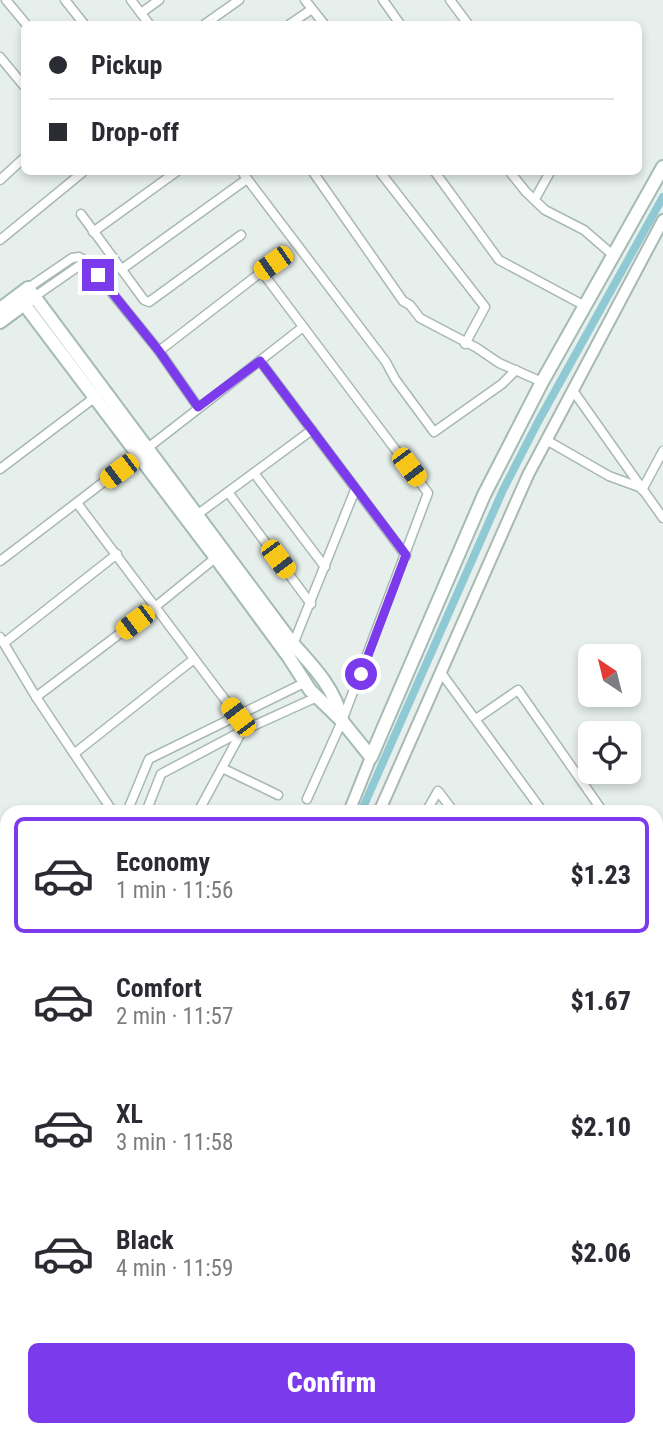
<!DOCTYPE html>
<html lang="en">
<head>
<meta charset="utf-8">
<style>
	:root { --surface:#fff; --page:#f7f7f7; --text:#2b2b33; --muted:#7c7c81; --line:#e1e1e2; --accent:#7c3aed }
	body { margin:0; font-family:"Roboto Condensed",sans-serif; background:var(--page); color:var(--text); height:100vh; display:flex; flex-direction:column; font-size:26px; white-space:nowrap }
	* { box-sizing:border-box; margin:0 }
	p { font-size:23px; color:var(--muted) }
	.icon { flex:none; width:38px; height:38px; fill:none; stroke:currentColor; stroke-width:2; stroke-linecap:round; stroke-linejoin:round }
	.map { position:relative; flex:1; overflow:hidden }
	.details { position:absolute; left:0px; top:805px; width:663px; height:632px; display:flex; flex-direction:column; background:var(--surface); border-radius:21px 21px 0 0; box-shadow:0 4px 10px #0003 }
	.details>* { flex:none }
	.banner { position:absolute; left:21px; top:21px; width:621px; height:154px; border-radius:10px; box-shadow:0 4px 10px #0003; display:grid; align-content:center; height:154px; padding:0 28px; background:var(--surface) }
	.needle { width:46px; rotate:325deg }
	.buttons { position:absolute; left:578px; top:644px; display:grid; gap:14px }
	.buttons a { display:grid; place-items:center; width:63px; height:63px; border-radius:10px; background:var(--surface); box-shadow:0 4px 10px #0003; font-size:35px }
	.end { position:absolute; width:32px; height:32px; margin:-16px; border:9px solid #7c3aed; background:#fff; box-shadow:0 0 0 4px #fff }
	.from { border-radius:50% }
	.car { position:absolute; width:21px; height:42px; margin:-21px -10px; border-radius:9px; box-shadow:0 0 5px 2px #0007; background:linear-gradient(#f5c518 24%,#345 0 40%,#f5c518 0 76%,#345 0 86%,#f5c518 0) }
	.banner b { display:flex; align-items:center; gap:24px; height:66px; font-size:26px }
	.banner b+b { border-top:2px solid var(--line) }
	.banner i { width:18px; height:18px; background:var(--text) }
	ul { padding:12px 0 0; list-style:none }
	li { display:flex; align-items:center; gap:21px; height:116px; margin:0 14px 10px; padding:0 14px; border:4px solid transparent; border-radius:10px }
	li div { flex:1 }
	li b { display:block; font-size:26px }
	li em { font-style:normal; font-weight:800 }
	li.selected { border-color:var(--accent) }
	li>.icon { width:63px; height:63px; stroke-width:1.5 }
	.primary-button { display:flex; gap:14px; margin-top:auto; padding:14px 28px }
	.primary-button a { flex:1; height:80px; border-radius:10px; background:var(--accent); color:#fff; font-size:28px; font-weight:800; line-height:80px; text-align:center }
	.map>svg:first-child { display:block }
</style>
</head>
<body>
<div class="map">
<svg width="663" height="1436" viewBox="0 0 663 1436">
	<rect width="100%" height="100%" fill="#e6efeb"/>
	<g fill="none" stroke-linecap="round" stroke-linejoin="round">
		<g stroke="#8ec9d4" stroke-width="8">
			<path d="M361 812 503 490 539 420 663 197"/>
			<path d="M15 1436 19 1430"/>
		</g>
		<g stroke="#a8b8b2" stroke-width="11">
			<g id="minor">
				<path d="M6 0 26 24"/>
				<path d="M65 0 84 24"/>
				<path d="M131 0 149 24"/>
				<path d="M305 0 324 24"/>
				<path d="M383 0 400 24"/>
				<path d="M450 0 468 24"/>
				<path d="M141 13 159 0"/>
				<path d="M205 24 239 0"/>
				<path d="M290 24 312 9"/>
				<path d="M0 57 24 86"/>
				<path d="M242 172 386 362 395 379 434 432 502 384 516 370"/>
				<path d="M313 172 403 301 410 305 420 318 477 348 499 363 542 382"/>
				<path d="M380 172 485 307 465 344"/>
				<path d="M435 172 499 260 585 306"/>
				<path d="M510 172 526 192 545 210 584 230 614 256"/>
				<path d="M0 180 24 158"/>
				<path d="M535 199 550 172"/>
				<path d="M81 214 144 300 149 302 241 235"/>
				<path d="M93 232 176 172"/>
				<path d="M0 240 83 172"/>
				<path d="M122 269 247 179"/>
				<path d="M262 272 428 493 342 721 307 799"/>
				<path d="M28 288 72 258 79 257 86 261 159 351 198 407"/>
				<path d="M34 297 86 261"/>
				<path d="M159 351 273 263"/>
				<path d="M260 361 406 556"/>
				<path d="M574 392 663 518"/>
				<path d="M548 441 609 476 639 487"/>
				<path d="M0 469 98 395"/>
				<path d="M254 473 325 567"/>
				<path d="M642 490 663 451"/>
				<path d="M228 492 311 604"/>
				<path d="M77 503 238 717 242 731 198 812"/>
				<path d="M194 517 312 430"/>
				<path d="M0 561C102 484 202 406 303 327"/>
				<path d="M0 637 36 697 113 812"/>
				<path d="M4 643 117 554"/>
				<path d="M292 647 355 490"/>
				<path d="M442 674 543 812"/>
				<path d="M36 697 155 607 219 555"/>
				<path d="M476 719 518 690 601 809"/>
				<path d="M75 753 194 659"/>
				<path d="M222 768 278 795"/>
				<path d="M127 812 149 759 304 683"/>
				<path d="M146 812 161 774 242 731 317 697"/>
				<path d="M426 812 438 791 454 812"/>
				<path d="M656 838 663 833"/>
				<path d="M656 852 663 862"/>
				<path d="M656 971 663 981"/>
				<path d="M656 994 663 989"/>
				<path d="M656 1121 663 1116"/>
				<path d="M656 1198 663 1193"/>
				<path d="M656 1205 663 1214"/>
				<path d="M656 1286 663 1281"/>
				<path d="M656 1350 663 1345"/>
				<path d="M656 1399 663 1394"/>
				<path d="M112 1430 119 1436"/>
				<path d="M205 1430 210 1436"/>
				<path d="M267 1430 272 1436"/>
				<path d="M326 1430 331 1436"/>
				<path d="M379 1430 383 1436"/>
				<path d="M450 1430 455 1436"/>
				<path d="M495 1430 499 1436"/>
				<path d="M540 1430 544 1436"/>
				<path d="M592 1430 597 1436"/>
				<path d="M191 1436 199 1430"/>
				<path d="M427 1436 436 1430"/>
				<path d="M604 1436 613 1430"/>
			</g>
		</g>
		<g stroke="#a8b8b2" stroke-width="14">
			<g id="tertiary">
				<path d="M349 812 371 757"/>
				<path d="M379 812 528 475 663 220"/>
				<path d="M4 1436 8 1430"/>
				<path d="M31 1436 34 1430"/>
			</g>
		</g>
		<g stroke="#a4bbb3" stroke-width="16">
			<g id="secondary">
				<path d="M18 296 216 558 288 656 310 690 342 721 371 757 484 495 542 382 663 167"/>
				<path d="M0 309 28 288 293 644C314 667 336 690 342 721"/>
				<path d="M0 322 31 299"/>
			</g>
		</g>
		<use href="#minor" stroke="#fff" stroke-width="8"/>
		<use href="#tertiary" stroke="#fff" stroke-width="10"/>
		<use href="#secondary" stroke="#fff" stroke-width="12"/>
	</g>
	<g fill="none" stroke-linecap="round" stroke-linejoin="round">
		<path stroke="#7c3aed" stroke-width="9" d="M98 275 159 351 198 407 260 361 406 555 361 674"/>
	</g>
</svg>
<div class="buttons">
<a><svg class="needle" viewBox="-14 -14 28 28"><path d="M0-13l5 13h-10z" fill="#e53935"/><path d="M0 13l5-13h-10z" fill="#7c7c81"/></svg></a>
<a><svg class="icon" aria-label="locate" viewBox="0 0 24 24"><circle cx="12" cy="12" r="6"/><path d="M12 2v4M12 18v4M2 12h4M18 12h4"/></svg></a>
</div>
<i class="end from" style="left:361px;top:674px"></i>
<i class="end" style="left:98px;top:275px"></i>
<i class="car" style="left:273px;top:263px;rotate:235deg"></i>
<i class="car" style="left:409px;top:467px;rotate:143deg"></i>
<i class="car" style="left:119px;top:471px;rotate:233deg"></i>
<i class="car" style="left:278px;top:559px;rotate:143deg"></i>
<i class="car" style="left:135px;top:622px;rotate:233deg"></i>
<i class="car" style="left:238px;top:717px;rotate:323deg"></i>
<div class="banner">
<b><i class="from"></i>Pickup</b>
<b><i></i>Drop-off</b>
</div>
<section class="details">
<ul>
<li class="selected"><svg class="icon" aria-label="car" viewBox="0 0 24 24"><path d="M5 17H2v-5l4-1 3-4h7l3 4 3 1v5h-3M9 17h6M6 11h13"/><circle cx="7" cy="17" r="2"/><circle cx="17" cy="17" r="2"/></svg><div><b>Economy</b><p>1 min · 11:56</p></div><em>$1.23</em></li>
<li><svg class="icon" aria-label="car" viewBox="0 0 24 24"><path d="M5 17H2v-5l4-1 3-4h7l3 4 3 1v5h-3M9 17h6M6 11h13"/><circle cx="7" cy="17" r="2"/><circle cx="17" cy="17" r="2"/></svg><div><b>Comfort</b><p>2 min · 11:57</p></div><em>$1.67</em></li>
<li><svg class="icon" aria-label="car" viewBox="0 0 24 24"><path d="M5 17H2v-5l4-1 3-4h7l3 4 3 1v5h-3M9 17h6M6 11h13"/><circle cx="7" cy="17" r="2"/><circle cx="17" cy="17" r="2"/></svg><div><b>XL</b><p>3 min · 11:58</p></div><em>$2.10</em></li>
<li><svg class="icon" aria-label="car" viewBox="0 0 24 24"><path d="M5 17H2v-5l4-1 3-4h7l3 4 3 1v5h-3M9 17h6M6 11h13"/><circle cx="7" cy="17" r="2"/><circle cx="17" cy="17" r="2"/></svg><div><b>Black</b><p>4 min · 11:59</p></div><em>$2.06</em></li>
</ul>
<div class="primary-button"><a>Confirm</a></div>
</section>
</div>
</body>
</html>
